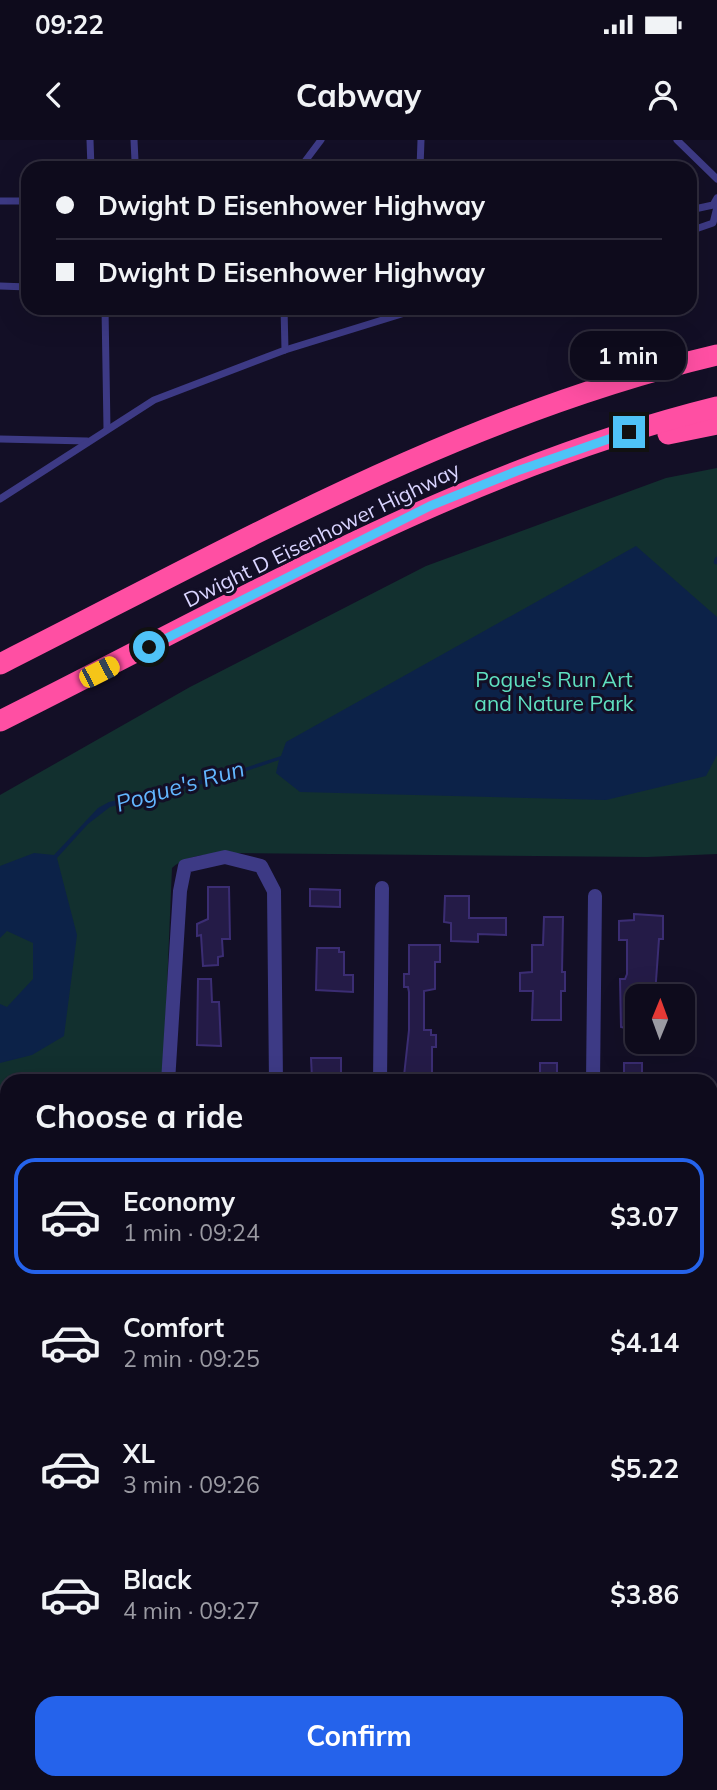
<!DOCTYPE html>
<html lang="en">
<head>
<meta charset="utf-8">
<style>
	:root { --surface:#0e0b1c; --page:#171425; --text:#f1f3f6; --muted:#9b9ba3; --line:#2e2b3b; --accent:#2563eb }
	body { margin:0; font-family:Mulish,sans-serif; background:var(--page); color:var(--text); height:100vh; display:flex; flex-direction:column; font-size:26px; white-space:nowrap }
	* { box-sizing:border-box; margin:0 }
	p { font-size:23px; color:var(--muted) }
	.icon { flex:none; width:38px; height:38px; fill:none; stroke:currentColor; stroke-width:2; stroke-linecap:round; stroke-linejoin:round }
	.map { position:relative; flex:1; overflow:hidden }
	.side { position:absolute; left:0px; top:934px; width:718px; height:716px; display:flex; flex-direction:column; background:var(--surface); border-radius:21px 21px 0 0; box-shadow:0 7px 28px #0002,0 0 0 2px var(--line) }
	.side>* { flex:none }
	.top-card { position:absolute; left:21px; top:21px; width:676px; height:154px; border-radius:21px; box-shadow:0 7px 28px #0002,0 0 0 2px var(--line); display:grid; align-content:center; height:154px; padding:0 35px; background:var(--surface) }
	.needle { width:46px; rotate:1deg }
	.fabs { position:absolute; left:625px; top:844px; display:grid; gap:14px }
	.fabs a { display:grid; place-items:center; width:70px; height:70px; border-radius:14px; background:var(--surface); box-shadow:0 7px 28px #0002,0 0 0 2px var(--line); font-size:35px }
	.end { position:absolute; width:32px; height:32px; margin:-16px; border:9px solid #4fc3f7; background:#111; box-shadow:0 0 0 4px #111 }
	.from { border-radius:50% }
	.bubble { position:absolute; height:49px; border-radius:21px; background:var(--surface); box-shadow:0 7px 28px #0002,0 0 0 2px var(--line); font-size:23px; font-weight:700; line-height:49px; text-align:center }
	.car { position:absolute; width:21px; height:42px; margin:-21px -10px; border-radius:9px; box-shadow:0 0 5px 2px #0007; background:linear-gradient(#f5c518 24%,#345 0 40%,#f5c518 0 76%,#345 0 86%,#f5c518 0) }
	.top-card b { display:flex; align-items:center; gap:24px; height:66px; font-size:26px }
	.top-card b+b { border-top:2px solid var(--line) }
	.top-card i { width:18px; height:18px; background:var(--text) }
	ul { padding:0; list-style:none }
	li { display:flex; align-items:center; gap:21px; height:116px; margin:0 14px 10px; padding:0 21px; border:4px solid transparent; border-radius:21px }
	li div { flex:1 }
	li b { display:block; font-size:26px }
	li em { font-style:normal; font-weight:700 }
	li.active { border-color:var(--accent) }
	li>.icon { width:63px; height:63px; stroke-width:1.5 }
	h2 { padding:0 35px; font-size:32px; line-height:84px }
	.button { display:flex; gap:14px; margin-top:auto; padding:14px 35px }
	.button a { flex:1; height:80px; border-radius:21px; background:var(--accent); color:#fff; font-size:28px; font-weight:700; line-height:80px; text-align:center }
	.status { display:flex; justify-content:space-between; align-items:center; height:49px; padding:0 35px; background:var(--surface); direction:ltr }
	.status svg { height:19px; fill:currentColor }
	header { display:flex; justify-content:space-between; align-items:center; height:91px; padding:0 35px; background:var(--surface); font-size:32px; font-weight:700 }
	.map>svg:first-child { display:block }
</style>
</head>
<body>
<div class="status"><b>09:22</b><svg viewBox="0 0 49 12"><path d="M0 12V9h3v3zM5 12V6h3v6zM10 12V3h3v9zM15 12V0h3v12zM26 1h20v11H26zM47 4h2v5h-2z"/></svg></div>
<header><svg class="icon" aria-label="back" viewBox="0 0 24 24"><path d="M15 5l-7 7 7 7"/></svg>Cabway<svg class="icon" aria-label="person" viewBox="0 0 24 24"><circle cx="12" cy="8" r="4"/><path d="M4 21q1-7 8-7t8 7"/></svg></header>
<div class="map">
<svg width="717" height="1650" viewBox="0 0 717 1650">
	<rect width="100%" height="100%" fill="#130f26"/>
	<path fill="#12302f" d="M717 328V714L647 717 234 713C213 714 189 713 172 728L163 941 7 942V1201L0 1202V655L190 547 426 426 666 338Z"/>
	<path fill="#0c2248" d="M636 406 717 477V615L706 636 606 660 300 652 276 633 279 620 226 638 110 667 88 684 57 718 77 795 64 896 32 915 0 923V864L7 867 33 839V803L7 791 0 798V726L34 713 54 715 98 668 109 662 226 634 281 616 286 602Z"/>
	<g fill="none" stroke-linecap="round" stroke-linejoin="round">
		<path stroke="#0c2248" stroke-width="4.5" d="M716 422 717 419"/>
	</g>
	<g fill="#241b47" stroke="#3b2d73" stroke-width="2">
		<path d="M208 747H229L230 799H222L223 816 218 817V825L203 826 201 795 197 796V784L208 779Z"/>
		<path d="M310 749 340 750V767L310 766Z"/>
		<path d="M445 756H469V778H506V795L478 794V802L451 801V783L444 782Z"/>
		<path d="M634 774 663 776V799H659L655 855H637V888H625L621 887 620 839H625L627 834V800H619V781L634 780Z"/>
		<path d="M544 777H563L562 832H565V851H561V880H532L533 851H520V833L532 832V805H543Z"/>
		<path d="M409 805H440V822H435V849L424 851V890H431V895H436V907H432V941H408V936H404L409 890V852L408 847H404V834H409Z"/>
		<path d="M317 808H339V812H344V835H353V852L316 850Z"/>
		<path d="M198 839H211L212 862H219L221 906 197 905Z"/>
		<path d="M311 918H341V938H312Z"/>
		<rect x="540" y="923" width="17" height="15"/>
		<rect x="624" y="923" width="18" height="19"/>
	</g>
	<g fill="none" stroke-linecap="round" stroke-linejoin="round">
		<g stroke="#3d3a85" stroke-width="7">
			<path d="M90 0 91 28"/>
			<path d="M134 0 135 21 138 28"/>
			<path d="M677 0 717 39"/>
			<path d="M300 28 321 0"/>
			<path d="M420 28 421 0"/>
			<path d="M0 61H28"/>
			<path d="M690 70 713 65 717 58"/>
			<path d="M690 91 713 83 717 67"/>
			<path d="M0 146 28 147"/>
			<path d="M105 168 107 289"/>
			<path d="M285 210 421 168"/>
			<path d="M0 299 87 301"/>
			<path d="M0 359 154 260 285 210 284 168"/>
			<path d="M710 1128 717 1127"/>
			<path d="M0 1640H7"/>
		</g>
		<g stroke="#3d3a85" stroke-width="14">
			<path d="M168 942 180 751 185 726 225 717 261 726 274 751 276 942"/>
			<path d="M380 942 382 748"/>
			<path d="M593 942 595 756"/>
			<path d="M710 959H717"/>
			<path d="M378 1643 380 1650"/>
			<path d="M52 1650V1643"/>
			<path d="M249 1650V1643"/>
		</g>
		<g stroke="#6f6bff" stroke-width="18">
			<path d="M0 1579H7"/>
			<path d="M710 1587H717"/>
			<path d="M583 1650V1643"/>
		</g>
		<g stroke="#ff4fa3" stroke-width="21">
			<path d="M668 294 717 284"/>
			<path d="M0 524C232 407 462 275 717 215"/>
			<path d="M0 581C233 465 462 330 717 267"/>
		</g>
		<g stroke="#00e5ff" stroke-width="4.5" stroke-dasharray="10 9" stroke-linecap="butt">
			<path d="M710 1061 717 1060"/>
			<path d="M0 1221 7 1219"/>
		</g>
	</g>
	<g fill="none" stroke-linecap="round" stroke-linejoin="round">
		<path stroke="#4fc3f7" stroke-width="9" d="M149 507 430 366 517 331 629 292"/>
	</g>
	<g text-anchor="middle" stroke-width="6" stroke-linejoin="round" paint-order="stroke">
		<g font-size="21" fill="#d9d4ff" stroke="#130f26">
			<text transform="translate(322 395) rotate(-26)" y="7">Dwight D Eisenhower Highway</text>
		</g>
		<g font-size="21" fill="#5fe0c0" stroke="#130f26">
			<text x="554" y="547">Pogue's Run Art<tspan x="554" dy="24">and Nature Park</tspan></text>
		</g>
		<g font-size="23" font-style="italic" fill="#62b6ff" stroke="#130f26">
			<text transform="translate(180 646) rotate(-16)" y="8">Pogue's Run</text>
		</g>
	</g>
</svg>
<div class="fabs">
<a><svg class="needle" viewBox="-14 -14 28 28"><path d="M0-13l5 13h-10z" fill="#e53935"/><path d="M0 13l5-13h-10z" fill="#9b9ba3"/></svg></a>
</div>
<i class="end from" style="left:149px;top:507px"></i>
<i class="end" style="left:629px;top:292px"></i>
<div class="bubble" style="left:570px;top:191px;width:116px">1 min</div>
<i class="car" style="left:99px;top:532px;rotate:63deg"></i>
<div class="top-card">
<b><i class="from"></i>Dwight D Eisenhower Highway</b>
<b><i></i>Dwight D Eisenhower Highway</b>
</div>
<section class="side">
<h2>Choose a ride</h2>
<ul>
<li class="active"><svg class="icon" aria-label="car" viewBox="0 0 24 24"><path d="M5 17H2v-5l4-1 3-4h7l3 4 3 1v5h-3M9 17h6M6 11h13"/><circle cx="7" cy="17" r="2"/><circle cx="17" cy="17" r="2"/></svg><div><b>Economy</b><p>1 min · 09:24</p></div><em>$3.07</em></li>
<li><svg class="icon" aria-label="car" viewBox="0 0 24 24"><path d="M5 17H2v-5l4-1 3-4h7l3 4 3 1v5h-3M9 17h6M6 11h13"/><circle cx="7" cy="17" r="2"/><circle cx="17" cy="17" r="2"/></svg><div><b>Comfort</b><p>2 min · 09:25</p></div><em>$4.14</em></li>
<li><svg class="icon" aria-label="car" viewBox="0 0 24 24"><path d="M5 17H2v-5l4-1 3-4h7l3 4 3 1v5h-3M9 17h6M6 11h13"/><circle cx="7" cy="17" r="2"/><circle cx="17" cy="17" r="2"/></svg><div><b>XL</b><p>3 min · 09:26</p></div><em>$5.22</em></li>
<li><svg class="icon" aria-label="car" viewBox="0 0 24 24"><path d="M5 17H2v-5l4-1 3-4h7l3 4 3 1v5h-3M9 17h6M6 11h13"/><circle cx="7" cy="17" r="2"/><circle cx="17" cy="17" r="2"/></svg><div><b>Black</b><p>4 min · 09:27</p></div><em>$3.86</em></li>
</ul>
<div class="button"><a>Confirm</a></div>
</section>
</div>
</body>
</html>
